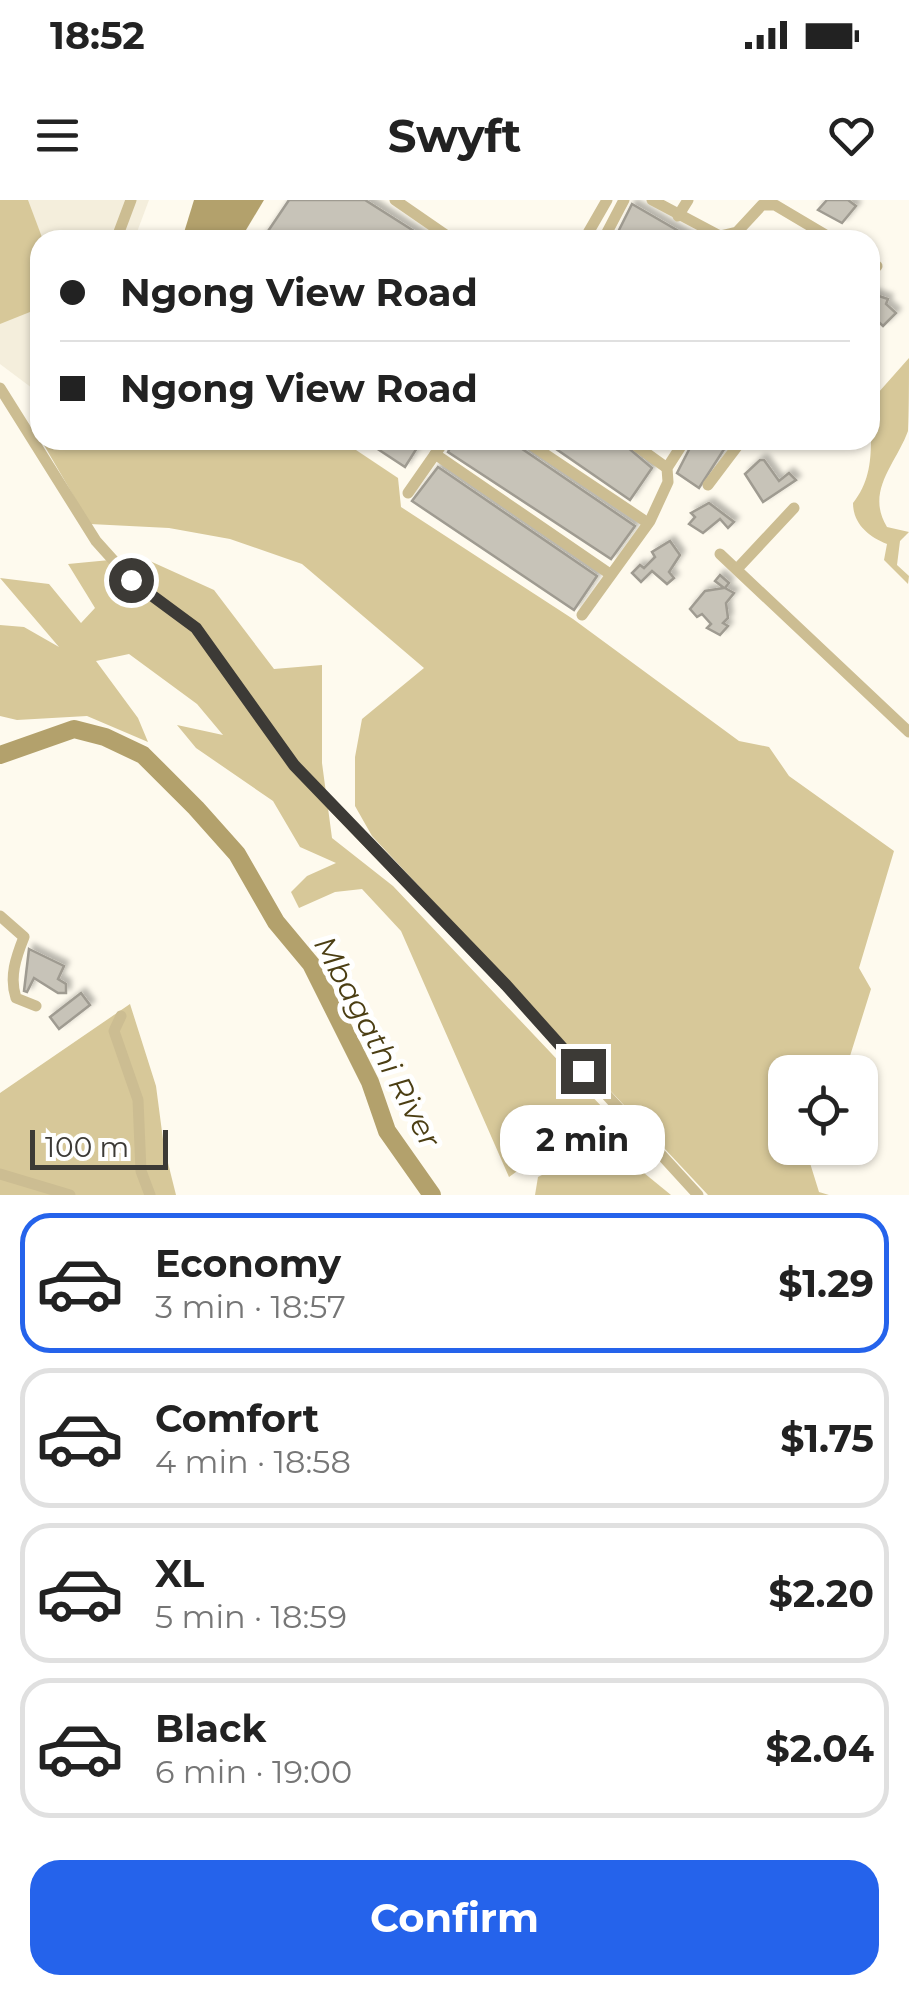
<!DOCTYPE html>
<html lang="en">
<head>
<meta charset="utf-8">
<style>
	:root { --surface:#fff; --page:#f6f6f6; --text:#222; --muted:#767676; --line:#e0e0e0; --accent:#2563eb }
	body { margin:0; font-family:Montserrat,sans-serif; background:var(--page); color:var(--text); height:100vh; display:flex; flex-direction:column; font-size:38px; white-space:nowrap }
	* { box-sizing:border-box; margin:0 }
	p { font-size:32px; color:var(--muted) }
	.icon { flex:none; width:55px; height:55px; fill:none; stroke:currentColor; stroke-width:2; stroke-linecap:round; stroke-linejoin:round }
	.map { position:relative; height:995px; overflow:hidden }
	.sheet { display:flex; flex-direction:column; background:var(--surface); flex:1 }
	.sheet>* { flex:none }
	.hud { position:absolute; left:30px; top:30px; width:850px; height:220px; border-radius:30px; box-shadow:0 2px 8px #0004; display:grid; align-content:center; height:220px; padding:0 30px; background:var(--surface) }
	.controls { position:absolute; left:768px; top:855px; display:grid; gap:20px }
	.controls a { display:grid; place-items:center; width:110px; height:110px; border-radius:20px; background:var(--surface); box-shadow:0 2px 8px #0004; font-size:50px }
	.scale { position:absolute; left:30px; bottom:25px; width:138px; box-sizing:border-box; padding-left:10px; border:5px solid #3c3a36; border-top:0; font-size:28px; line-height:35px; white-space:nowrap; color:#3c3a36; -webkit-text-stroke:8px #fff; paint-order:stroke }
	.end { position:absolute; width:45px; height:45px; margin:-22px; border:12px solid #3c3a36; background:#fff; box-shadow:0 0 0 5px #fff }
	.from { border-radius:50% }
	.bubble { position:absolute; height:70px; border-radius:30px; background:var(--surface); box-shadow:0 2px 8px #0004; font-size:32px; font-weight:700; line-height:70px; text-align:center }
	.hud b { display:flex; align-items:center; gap:35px; height:95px; font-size:38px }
	.hud b+b { border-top:2px solid var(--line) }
	.hud i { width:25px; height:25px; background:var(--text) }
	ul { padding:18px 0 0; list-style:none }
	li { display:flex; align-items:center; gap:30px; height:140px; margin:0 20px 15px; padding:0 10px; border:5px solid var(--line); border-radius:30px }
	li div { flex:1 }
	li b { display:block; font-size:38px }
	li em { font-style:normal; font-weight:700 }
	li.on { border-color:var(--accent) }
	li>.icon { width:90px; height:90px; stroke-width:1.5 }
	.primary-button { display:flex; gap:20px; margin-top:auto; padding:20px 30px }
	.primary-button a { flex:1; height:115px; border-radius:30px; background:var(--accent); color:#fff; font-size:40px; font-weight:700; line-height:115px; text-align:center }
	.status { display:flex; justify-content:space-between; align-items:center; height:70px; padding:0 50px; background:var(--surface); direction:ltr }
	.status svg { height:28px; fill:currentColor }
	header { display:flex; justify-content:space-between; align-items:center; height:130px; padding:0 30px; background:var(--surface); font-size:45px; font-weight:700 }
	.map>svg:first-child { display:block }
</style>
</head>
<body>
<div class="status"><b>18:52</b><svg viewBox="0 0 49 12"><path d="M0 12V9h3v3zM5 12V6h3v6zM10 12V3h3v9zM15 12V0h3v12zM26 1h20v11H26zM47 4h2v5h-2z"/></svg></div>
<header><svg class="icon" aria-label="menu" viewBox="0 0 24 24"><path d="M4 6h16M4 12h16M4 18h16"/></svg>Swyft<svg class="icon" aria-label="heart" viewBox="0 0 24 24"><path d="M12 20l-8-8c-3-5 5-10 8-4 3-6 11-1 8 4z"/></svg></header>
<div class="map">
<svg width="909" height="995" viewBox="0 0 909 995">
	<defs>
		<filter id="shadow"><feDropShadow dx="4.5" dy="-4.5" stdDeviation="2.5" flood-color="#0004"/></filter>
	</defs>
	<rect width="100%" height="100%" fill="#fefaee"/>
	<path fill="#f4eedc" d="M0 0H149L134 40H40V194L0 164Z"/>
	<g fill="#d7c899">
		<path d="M0 0H28L43 40 40 108 0 124Z"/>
		<path d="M909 158C909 180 909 211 908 231 896 264 865 291 887 327L909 332 900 341 897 365 909 376 908 384 884 360 887 344C869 337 853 324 853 303 877 273 870 238 870 202Z"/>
		<path d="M41 240H341L398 278 401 307 573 419 739 541 769 547 789 576 894 651 859 768 871 789 845 872H785V948H813L810 963 819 992 829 995H708L372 636 355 606V557L362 519 424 468 302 364 230 339 169 328 90 324Z"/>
		<path d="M141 357 214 390 274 469 322 465V563L332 638 393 686 604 909 509 977 401 731 362 689 335 692 299 708 291 692 307 676 336 663 300 647 273 601 196 548 177 525 223 535 197 504 129 454 96 461 138 518 148 542 87 516 17 520 0 516V425L24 427 59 447 0 378 49 384 81 423 95 408 68 364Z"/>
		<path d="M130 804 156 886 164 947 176 995H0V893Z"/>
		<path d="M606 942 671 995H535L538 977Z"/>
	</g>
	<path fill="#b3a16c" d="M194 0H264L240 40 182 39Z"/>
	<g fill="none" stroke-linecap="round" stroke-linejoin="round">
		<path stroke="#b3a16c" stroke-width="18" d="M0 555 74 529 105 537 143 555 196 608 237 654 276 722 311 764 370 882 387 931 432 995"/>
	</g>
	<g fill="#c7c3b8" stroke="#9f9b91" stroke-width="2.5" filter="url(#shadow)">
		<path d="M289 0H365L428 40H262Z"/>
		<path d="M827 0H848L856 6 842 23 818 10Z"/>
		<path d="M632 4 694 40H614Z"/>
		<path d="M870 93 888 99 886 104 896 113 883 126 870 114Z"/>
		<path d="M364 240H422L405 267Z"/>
		<path d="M454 240H509L635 326 611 359 448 252Z"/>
		<path d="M543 240H619L652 268 630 300Z"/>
		<path d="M694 240H730L699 288 677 273Z"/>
		<path d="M760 260H764L779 281 789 273 796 280 763 302 745 274Z"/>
		<path d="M438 267 597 376 574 410 412 301Z"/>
		<path d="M709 303 734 322 728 328 720 319 703 333 689 324 695 317 691 313Z"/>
		<path d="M670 341 680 355 669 372 674 378 667 384 652 371 641 382 632 373 640 365 644 368 655 357 652 352Z"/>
		<path d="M720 375 729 383 725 388 734 393 726 403 728 418 723 423 728 426 720 435 707 428 711 424 702 414 697 417 690 409 705 391 724 388 715 381Z"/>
		<path d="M29 749 64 766 58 779 66 784V793H58L34 778 27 792 24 791Z"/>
		<path d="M81 793 90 805 59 829 50 817Z"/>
	</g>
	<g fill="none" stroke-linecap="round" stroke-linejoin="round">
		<g stroke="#ccbd92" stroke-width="11">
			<path d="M395 0 453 40"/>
			<path d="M652 0 720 36 737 32 762 5H775L834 40"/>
			<path d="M678 16 688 0"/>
			<path d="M116 40 131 0"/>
			<path d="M584 40 607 0"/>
			<path d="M603 40 624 0"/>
			<path d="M870 62 877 66"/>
			<path d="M0 188 96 341 131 380 196 428 293 565 506 785 698 995"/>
			<path d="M524 240 648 323"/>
			<path d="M628 240 667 268"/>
			<path d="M435 254 610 374"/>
			<path d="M708 285 742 240"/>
			<path d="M408 293 445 240"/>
			<path d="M720 354 909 532"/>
			<path d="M737 369 794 308"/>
			<path d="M582 415 650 321 668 282 667 268 685 240"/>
			<path d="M0 716 24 737C16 757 9 777 16 798L36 806"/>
			<path d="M121 816 114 831 138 900 141 971 150 995"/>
			<path d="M0 974 70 995"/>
		</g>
	</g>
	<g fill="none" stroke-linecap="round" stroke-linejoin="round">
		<path stroke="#3c3a36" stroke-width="12" d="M131 380 196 428 294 565 506 785 583 871"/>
	</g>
	<g text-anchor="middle" stroke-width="10" stroke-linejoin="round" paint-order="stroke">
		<g font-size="30" font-style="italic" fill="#4b3e13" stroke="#fff">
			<text transform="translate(377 842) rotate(62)" y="10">Mbagathi River</text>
		</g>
	</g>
</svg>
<div class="controls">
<a><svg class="icon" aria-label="locate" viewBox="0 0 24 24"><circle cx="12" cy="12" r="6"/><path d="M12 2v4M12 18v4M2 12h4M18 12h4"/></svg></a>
</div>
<div class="scale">100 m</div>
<i class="end from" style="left:131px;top:380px"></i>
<i class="end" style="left:583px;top:871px"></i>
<div class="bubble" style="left:500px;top:905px;width:165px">2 min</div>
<div class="hud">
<b><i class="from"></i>Ngong View Road</b>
<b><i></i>Ngong View Road</b>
</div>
</div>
<section class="sheet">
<ul>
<li class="on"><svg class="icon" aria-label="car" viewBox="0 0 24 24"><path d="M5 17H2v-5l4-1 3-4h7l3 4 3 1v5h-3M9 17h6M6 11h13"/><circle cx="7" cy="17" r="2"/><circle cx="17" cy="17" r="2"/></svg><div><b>Economy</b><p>3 min · 18:57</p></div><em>$1.29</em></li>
<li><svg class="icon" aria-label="car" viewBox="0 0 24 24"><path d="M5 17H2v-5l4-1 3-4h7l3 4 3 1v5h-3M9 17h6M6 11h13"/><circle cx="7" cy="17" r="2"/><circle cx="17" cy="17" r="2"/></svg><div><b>Comfort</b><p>4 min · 18:58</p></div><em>$1.75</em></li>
<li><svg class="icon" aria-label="car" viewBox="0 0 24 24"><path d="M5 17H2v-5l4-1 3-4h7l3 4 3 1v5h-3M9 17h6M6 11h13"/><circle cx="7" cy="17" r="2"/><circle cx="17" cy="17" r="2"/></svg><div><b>XL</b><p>5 min · 18:59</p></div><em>$2.20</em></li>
<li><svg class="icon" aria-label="car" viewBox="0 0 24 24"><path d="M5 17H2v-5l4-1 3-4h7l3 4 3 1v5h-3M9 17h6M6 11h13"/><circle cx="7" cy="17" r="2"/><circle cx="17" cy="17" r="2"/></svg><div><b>Black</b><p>6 min · 19:00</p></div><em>$2.04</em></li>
</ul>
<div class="primary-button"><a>Confirm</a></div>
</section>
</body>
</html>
